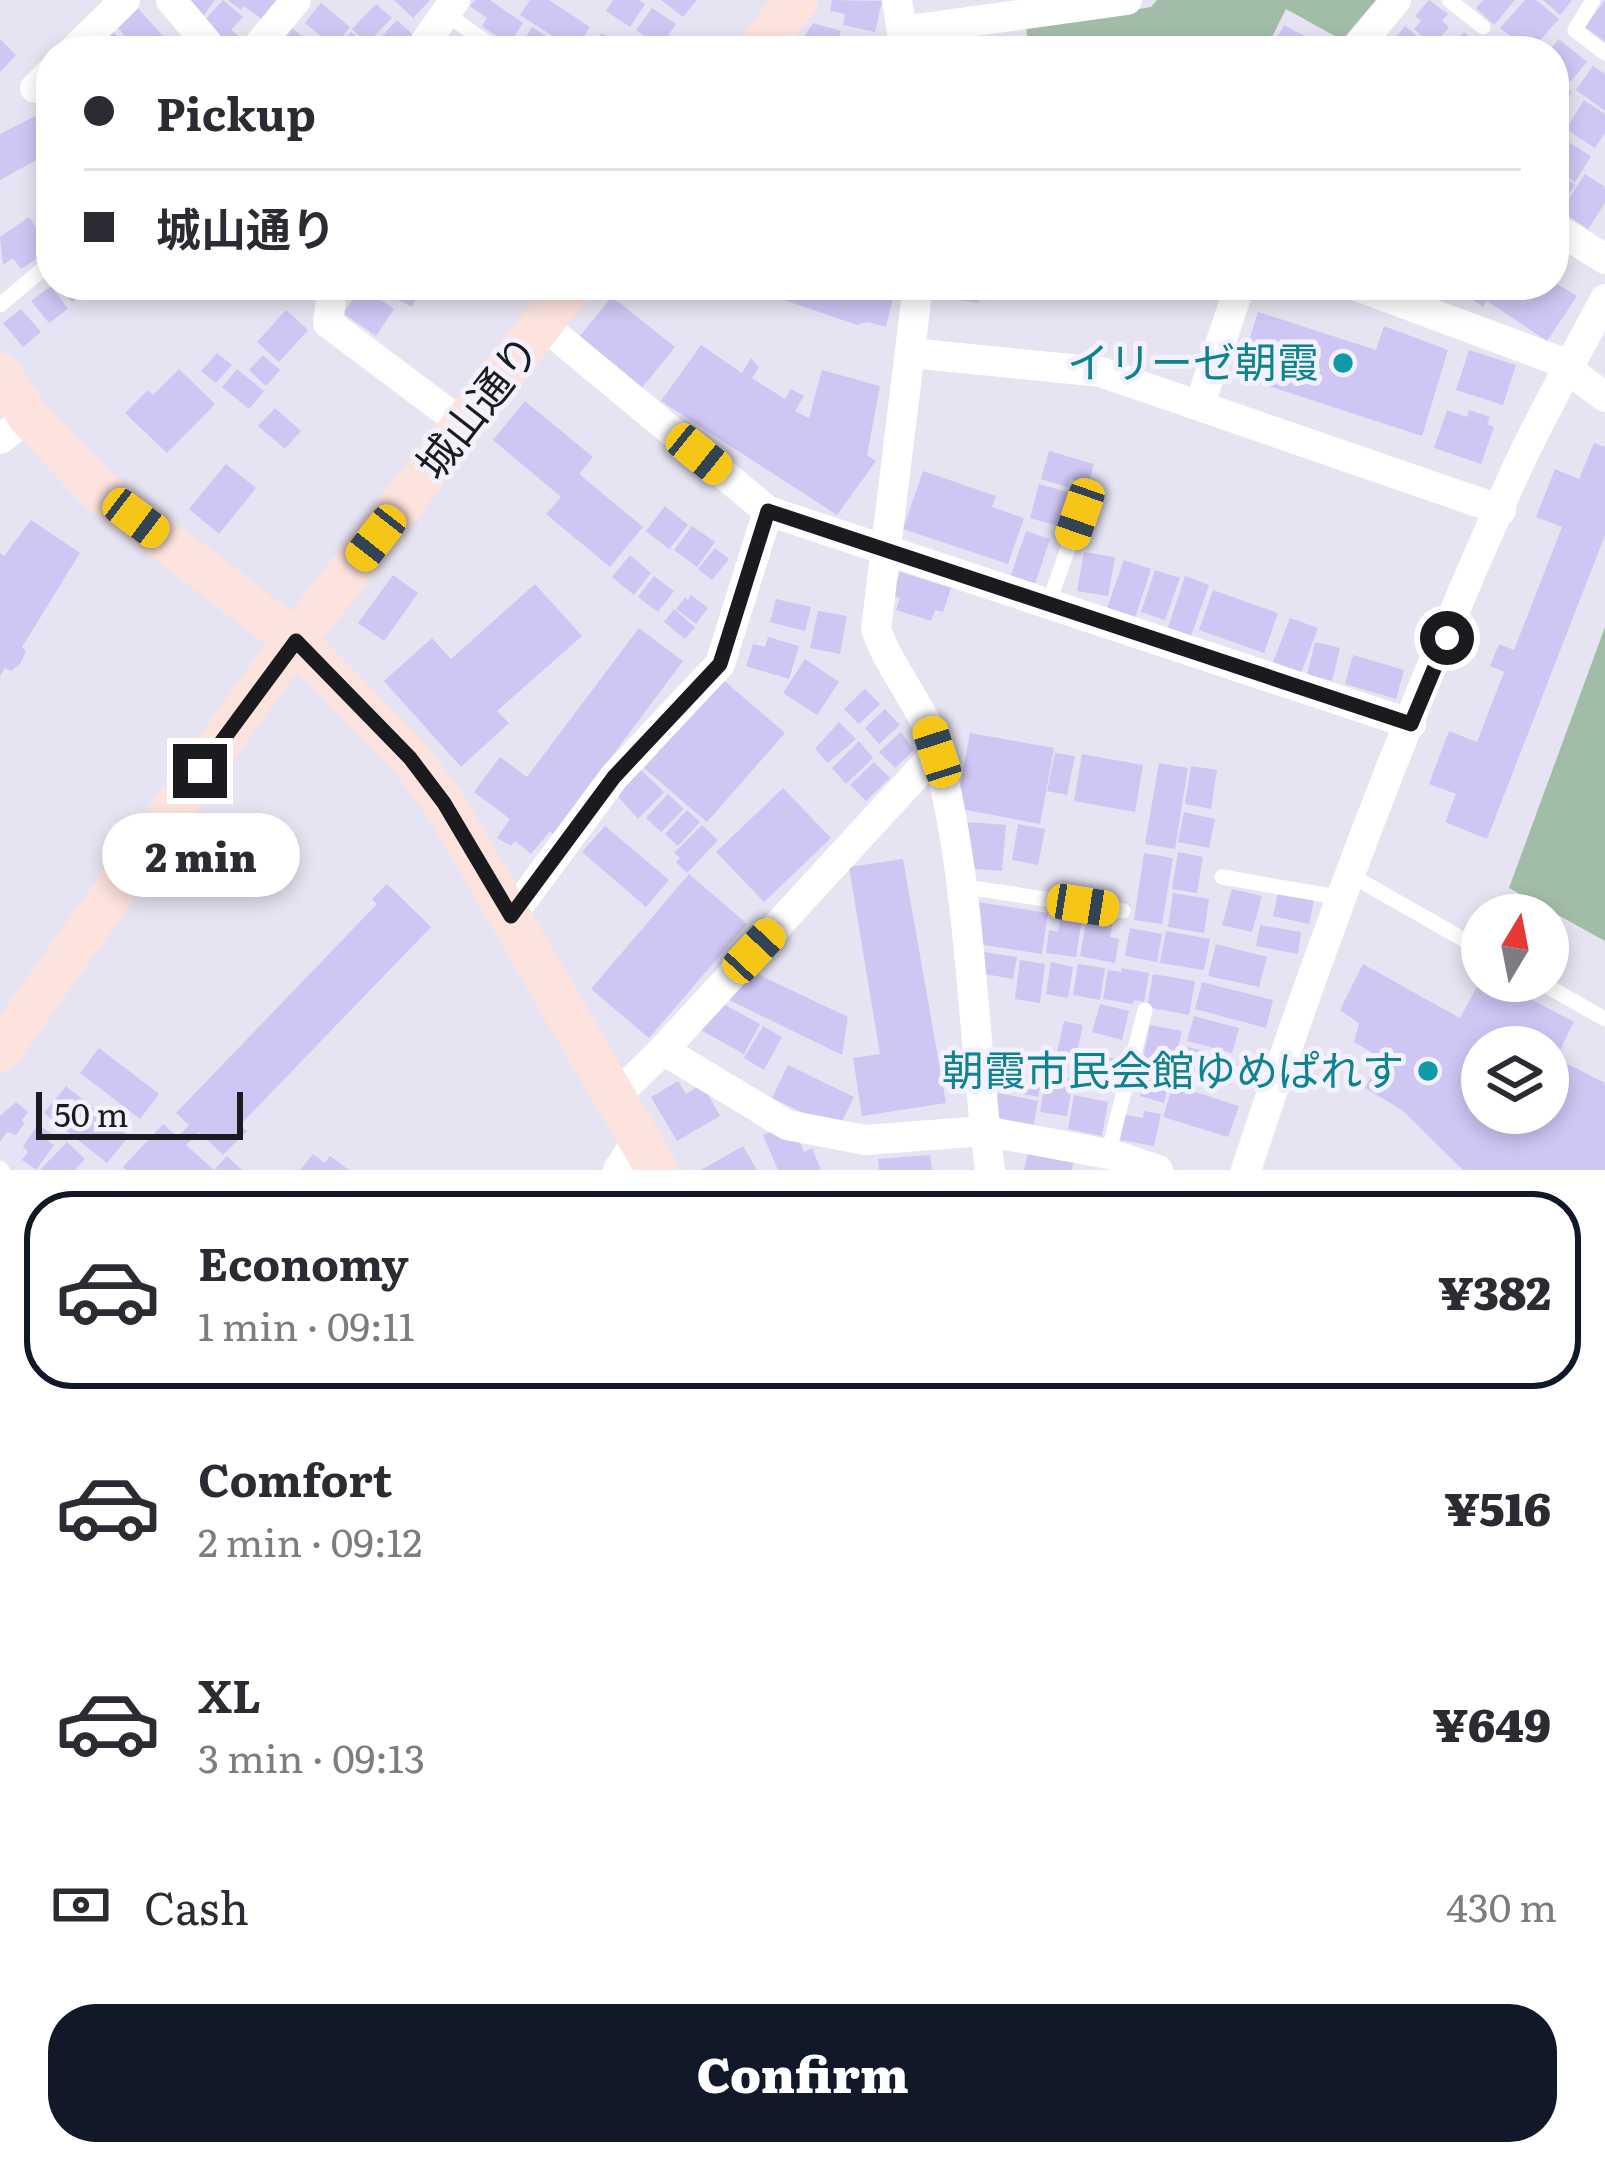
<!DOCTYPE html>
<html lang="en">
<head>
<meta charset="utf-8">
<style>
	:root { --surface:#fff; --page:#f7f7f7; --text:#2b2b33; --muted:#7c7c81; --line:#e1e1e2; --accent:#111827 }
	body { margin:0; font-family:Literata,"Noto Sans JP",serif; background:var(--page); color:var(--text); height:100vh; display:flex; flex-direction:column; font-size:45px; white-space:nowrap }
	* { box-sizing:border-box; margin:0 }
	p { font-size:39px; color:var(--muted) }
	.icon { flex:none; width:66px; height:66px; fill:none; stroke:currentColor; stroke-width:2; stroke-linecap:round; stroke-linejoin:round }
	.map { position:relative; height:1170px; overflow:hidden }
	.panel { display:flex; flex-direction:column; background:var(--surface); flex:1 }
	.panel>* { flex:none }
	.guide { position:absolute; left:36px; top:36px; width:1533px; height:264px; border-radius:48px; box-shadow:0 6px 18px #0003; display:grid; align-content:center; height:264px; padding:0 48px; background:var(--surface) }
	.needle { width:78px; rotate:10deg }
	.tools { position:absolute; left:1461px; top:894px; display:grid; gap:24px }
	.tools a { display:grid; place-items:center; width:108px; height:108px; border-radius:50%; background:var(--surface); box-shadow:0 6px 18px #0003; font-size:60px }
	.scale { position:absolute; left:36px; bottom:30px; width:207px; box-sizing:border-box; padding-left:12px; border:6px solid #1b1a1f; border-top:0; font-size:33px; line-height:42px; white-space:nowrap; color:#1b1a1f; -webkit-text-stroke:9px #f3f1fd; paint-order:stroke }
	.end { position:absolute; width:54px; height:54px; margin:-27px; border:15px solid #1b1a1f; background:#fff; box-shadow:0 0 0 6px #fff }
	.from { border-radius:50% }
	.bubble { position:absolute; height:84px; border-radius:42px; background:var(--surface); box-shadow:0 6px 18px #0003; font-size:39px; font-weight:800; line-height:84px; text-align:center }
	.car { position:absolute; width:36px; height:72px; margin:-36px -18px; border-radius:15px; box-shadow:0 0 9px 3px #0007; background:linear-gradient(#f5c518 24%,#345 0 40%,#f5c518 0 76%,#345 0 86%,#f5c518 0) }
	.guide b { display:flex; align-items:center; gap:42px; height:114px; font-size:45px }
	.guide b+b { border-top:3px solid var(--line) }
	.guide i { width:30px; height:30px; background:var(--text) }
	ul { padding:21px 0 0; list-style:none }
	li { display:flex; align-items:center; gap:36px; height:198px; margin:0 24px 18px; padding:0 24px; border:6px solid transparent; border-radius:48px }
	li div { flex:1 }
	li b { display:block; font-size:45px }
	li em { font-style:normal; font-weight:800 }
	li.current { border-color:var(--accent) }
	li>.icon { width:108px; height:108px; stroke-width:1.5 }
	.pay { display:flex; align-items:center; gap:30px; height:132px; padding:0 48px; font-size:45px }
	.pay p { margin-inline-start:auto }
	.button { display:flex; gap:24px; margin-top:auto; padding:24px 48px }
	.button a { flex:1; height:138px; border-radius:48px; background:var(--accent); color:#fff; font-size:48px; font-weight:800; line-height:138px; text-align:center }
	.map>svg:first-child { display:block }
</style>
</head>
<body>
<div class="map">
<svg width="1605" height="1170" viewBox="0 0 1605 1170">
	<rect width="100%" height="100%" fill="#e6e4f2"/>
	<g fill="#a2bda7">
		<path d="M1157 0H1376L1342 40 1286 9 1265 51H1029L1026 27 1151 7Z"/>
		<path d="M1605 627V941L1509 888Z"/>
	</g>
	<g fill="#cfc6f4" fill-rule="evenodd">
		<path d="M177 0H215L202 18Z"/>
		<path d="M223 0 243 17 231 30 241 38 229 51 200 25Z"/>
		<path d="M228 0H279L263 20 244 6 241 10Z"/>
		<path d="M394 0H430L413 18Z"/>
		<path d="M475 0H490L523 23 509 44 482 26 487 18 470 6Z"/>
		<path d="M530 0H549L590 27 575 50 520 15Z"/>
		<path d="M613 0H639L645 4 630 27 606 11Z"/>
		<path d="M661 0H697L683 17Z"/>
		<path d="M832 0 882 1 875 32 843 25 845 14 830 11Z"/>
		<path d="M1429 0 1448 14 1442 21 1449 27 1433 46 1414 29 1421 21 1415 16Z"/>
		<path d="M1483 0H1515L1494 25 1476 8Z"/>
		<path d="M1525 0H1536L1559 19 1530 51 1500 28Z"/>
		<path d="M1543 0H1572L1560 15Z"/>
		<path d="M1605 0V42L1585 27Z"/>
		<path d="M321 3 350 27 334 47 305 23Z"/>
		<path d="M376 4 392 18 367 43 352 29Z"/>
		<path d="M138 8 176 51H138L116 26Z"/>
		<path d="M652 8 676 24 660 47 636 30Z"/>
		<path d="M397 20 415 37 402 51H383L375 44Z"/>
		<path d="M813 23 841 31 836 51H795Z"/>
		<path d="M1284 25 1325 47 1323 51H1284L1273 45Z"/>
		<path d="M1405 26 1434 50 1446 38 1453 44 1464 32 1477 44 1470 51H1396L1400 46 1394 40Z"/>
		<path d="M291 27 321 51H272Z"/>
		<path d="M532 27 570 51H533L523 42Z"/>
		<path d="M111 29 130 51H85Z"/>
		<path d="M351 32 371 47 368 51H336Z"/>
		<path d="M602 33 621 47 619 51H590Z"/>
		<path d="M450 35 474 51H439Z"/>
		<path d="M0 39 16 55 0 72Z"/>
		<path d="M1559 39 1587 62 1570 82 1554 69V51H1549Z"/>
		<path d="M842 42 862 44 860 51H839Z"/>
		<path d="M1593 66 1605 74V111L1576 90Z"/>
		<path d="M1554 80 1572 92 1554 120Z"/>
		<path d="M1584 100 1605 114V133L1595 148 1566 129Z"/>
		<path d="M51 108V152L0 180V134Z"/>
		<path d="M1554 142 1564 149 1568 142 1591 156 1575 182 1554 169Z"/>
		<path d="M1558 174 1575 185 1557 212 1554 180Z"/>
		<path d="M1585 174 1605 187V203L1588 229 1561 211Z"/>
		<path d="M51 206V231L39 214Z"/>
		<path d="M29 217 51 249 21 269 13 258 3 265 0 237Z"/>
		<path d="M1554 282 1577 296 1547 341 1487 301 1483 307 1450 285H1554Z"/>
		<path d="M57 285H91L72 302Z"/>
		<path d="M370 285H423L412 307Z"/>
		<path d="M734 285H896L886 327 867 322 857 325 784 300 758 299Z"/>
		<path d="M941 285H981L979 303 939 297Z"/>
		<path d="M51 286 68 309 49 323 31 301Z"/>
		<path d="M362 287 394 309 376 336 343 313Z"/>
		<path d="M612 297 675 347 637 394 574 343Z"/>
		<path d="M21 309 41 332 23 347 3 323Z"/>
		<path d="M286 310 308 330 279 362 257 342Z"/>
		<path d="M1258 312 1376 350 1384 326 1448 350 1422 436 1238 376Z"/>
		<path d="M701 345 742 373 751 358 759 367 752 378 785 399 791 389 804 396 795 411 809 418 822 370 880 386 867 455 876 461 837 515 661 401Z"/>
		<path d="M1469 350 1516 365 1503 405 1456 390Z"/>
		<path d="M217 353 232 365 216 383 201 371Z"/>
		<path d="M263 355 280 370 266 386 249 370Z"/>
		<path d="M179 369 215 404 167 453 125 413 148 390 153 395Z"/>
		<path d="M237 369 264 391 249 409 222 387Z"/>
		<path d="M525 401 593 457 579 474 643 527 610 567 546 514 561 497 493 440Z"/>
		<path d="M275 408 301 431 285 449 258 426Z"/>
		<path d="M1447 410 1467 417 1469 410 1490 417 1487 424 1494 427 1481 464 1434 448Z"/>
		<path d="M1594 443 1605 447V535L1487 839 1445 822 1456 794 1429 784 1449 731 1477 742 1504 672 1490 666 1499 644 1514 650 1562 527 1536 517 1555 469 1579 479Z"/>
		<path d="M1049 451 1094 464 1088 485 1070 479 1067 487 1041 479Z"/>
		<path d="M226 464 256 488 219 534 189 509Z"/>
		<path d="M923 471 996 496 992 507 1024 518 1008 564 903 529Z"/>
		<path d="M1039 484 1068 492 1058 526 1030 518Z"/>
		<path d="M665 506 688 525 669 549 646 531Z"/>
		<path d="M31 520 80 553 22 647 26 651 20 664 11 671 5 668 0 676V553L4 556Z"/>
		<path d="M692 526 715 542 697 567 674 550Z"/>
		<path d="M1026 531 1050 539 1035 584 1011 575Z"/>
		<path d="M715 548 729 559 712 580 698 569Z"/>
		<path d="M1084 552 1115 557 1108 596 1077 591Z"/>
		<path d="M630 555 651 573 634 595 612 577Z"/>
		<path d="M1124 560 1151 569 1135 618 1107 608Z"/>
		<path d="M1155 570 1180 578 1165 620 1141 612Z"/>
		<path d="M900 572 951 588 943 612 935 610 931 621 896 610 900 598 892 596Z"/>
		<path d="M393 575 418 593 384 641 358 623Z"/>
		<path d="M654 576 674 591 658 612 638 597Z"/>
		<path d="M1185 576 1209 585 1191 636 1168 628Z"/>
		<path d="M535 584 582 636 497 711 509 723 461 767 384 681 432 638 451 659Z"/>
		<path d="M1213 590 1278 613 1264 653 1199 630Z"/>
		<path d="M691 595 708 608 696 624 676 609 685 597 688 600Z"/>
		<path d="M776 599 811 607 805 631 770 622Z"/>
		<path d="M674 609 695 627 685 639 664 622Z"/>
		<path d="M818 611 847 616 840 654 810 648Z"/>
		<path d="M1290 618 1318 628 1301 673 1273 662Z"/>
		<path d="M639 628 683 661 553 835 550 831 531 854 515 841 511 846 497 838 510 819 474 792 500 757 527 777Z"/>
		<path d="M768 637 799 646 789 679 746 666 753 644 765 647Z"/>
		<path d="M1315 642 1340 648 1332 681 1307 675Z"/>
		<path d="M1353 655 1404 670 1396 699 1345 684Z"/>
		<path d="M805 659 839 682 817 715 783 693Z"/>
		<path d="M721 678 785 733 707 822 644 768Z"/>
		<path d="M865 689 880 704 859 724 844 709Z"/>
		<path d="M885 709 900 725 879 744 865 728Z"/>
		<path d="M839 722 856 739 828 763 815 749Z"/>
		<path d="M901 732 914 750 895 768 879 752Z"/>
		<path d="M970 733 1054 748 1040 824 956 808Z"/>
		<path d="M859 741 873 758 846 784 832 768Z"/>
		<path d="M1055 753 1075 756 1067 795 1047 791Z"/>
		<path d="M1082 754 1143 765 1135 812 1074 801Z"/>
		<path d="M874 762 890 778 866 801 850 785Z"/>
		<path d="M1159 763 1188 768 1175 849 1145 844Z"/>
		<path d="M1191 766 1217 770 1211 809 1185 804Z"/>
		<path d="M640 769 664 792 638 819 616 794Z"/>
		<path d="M783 788 831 838 764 902 716 852Z"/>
		<path d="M668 794 684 809 661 832 646 818Z"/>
		<path d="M687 810 700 822 678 846 665 834Z"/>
		<path d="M1184 812 1215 819 1209 848 1178 842Z"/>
		<path d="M967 822 1006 825 1002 871 963 868Z"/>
		<path d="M1018 824 1045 829 1038 865 1012 860Z"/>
		<path d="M702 825 718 840 687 873 676 862 680 858 674 853Z"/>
		<path d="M605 826 669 880 646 907 582 852Z"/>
		<path d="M1178 852 1203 857 1197 893 1172 889Z"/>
		<path d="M1144 853 1173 858 1162 924 1134 920Z"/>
		<path d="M903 859 946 1103 862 1116 853 1058 880 1054 849 867Z"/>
		<path d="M689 874 747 924 649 1038 591 989Z"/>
		<path d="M387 884 431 927 240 1125 247 1131 223 1155 199 1132 186 1145 214 1170 227 1156 242 1170H126L123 1167 163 1124 178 1137 189 1125 176 1113 377 904 372 899Z"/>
		<path d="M1232 889 1262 896 1252 932 1222 925Z"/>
		<path d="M1173 893 1209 899 1204 933 1168 927Z"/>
		<path d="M1278 893 1314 900 1309 924 1273 916Z"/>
		<path d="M977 902 1048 913 1042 954 970 943Z"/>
		<path d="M1061 914 1082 918 1076 957 1046 953 1049 930 1058 932Z"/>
		<path d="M1087 917 1113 922 1110 937 1119 939 1115 963 1080 956Z"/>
		<path d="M1260 925 1301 932 1298 954 1256 946Z"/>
		<path d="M1130 928 1162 934 1157 962 1125 956Z"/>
		<path d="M1166 931 1210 939 1204 970 1160 963Z"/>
		<path d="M1216 944 1267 957 1259 987 1208 976Z"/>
		<path d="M977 951 1017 957 1013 979 974 972Z"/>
		<path d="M1020 960 1045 964 1040 1003 1015 999Z"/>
		<path d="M1051 962 1073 967 1068 998 1046 994Z"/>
		<path d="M1078 964 1105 968 1100 1000 1073 995Z"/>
		<path d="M1363 964 1460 1018 1480 981H1497L1574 1022 1556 1058 1605 1083V1170H1463L1402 1110 1365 1088 1381 1058 1354 1042 1359 1023 1340 1010ZM1482 1047H1548V1113H1482Z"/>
		<path d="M1122 968 1149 973 1144 1002 1134 1000 1133 1004 1103 999 1108 970 1121 972Z"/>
		<path d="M747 969 848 1017 842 1055 725 998Z"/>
		<path d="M1153 974 1195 981 1189 1015 1147 1007Z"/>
		<path d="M1202 982 1273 1000 1266 1028 1195 1009Z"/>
		<path d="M714 999 760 1024 744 1054 697 1028Z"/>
		<path d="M1100 1004 1129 1011 1122 1040 1092 1032Z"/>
		<path d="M1194 1016 1239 1028 1232 1053 1187 1041Z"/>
		<path d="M1064 1021 1083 1025 1074 1064 1055 1060Z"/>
		<path d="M1150 1025 1182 1031 1174 1065 1143 1058Z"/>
		<path d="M763 1026 782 1037 764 1070 744 1058Z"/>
		<path d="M1183 1046 1203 1051 1195 1083 1175 1078Z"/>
		<path d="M99 1048 159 1094 140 1119 80 1073Z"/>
		<path d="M1088 1052 1120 1060 1113 1086 1081 1078Z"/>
		<path d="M1206 1054 1238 1064 1230 1085 1199 1075Z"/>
		<path d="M1141 1062 1172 1070 1164 1103 1140 1096 1142 1090 1134 1087Z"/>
		<path d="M788 1065 854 1097 838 1129 772 1098Z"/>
		<path d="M1003 1070 1042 1078 1038 1097 999 1089Z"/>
		<path d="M1046 1076 1073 1080 1067 1116 1040 1112Z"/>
		<path d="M678 1081 686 1094 702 1084 720 1116 677 1141 651 1097Z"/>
		<path d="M1173 1085 1239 1106 1228 1137 1163 1117Z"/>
		<path d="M66 1086 129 1136 107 1163 44 1113Z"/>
		<path d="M998 1093 1038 1101 1033 1128 993 1120Z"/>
		<path d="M1074 1095 1108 1102 1102 1136 1068 1129Z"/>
		<path d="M16 1102 28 1112 22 1120 24 1124 16 1135 7 1132 0 1142V1116Z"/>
		<path d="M1144 1111 1161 1114 1154 1146 1120 1140 1125 1115 1143 1118Z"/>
		<path d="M38 1125 52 1134 47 1140 54 1145 36 1170 22 1160 28 1152 23 1146Z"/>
		<path d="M777 1129 781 1139 796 1133 804 1152 812 1148 821 1170H778L763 1135Z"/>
		<path d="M67 1142 85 1159 75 1170H40Z"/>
		<path d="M743 1146 757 1170H701Z"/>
		<path d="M1029 1148 1074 1158 1072 1170H1024Z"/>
		<path d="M313 1154 325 1163 330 1156 349 1170H300Z"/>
		<path d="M930 1155 932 1170H879L878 1159Z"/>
	</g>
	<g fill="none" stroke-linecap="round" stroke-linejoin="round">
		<g stroke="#fff" stroke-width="15">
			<path d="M1449 0 1483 27"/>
			<path d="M1593 0 1575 30 1605 53"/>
			<path d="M446 14 499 51"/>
			<path d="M0 305 51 262"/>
			<path d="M1048 605 1080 514"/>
			<path d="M1352 876 1482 950"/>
			<path d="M1222 877 1343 898"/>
			<path d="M960 886 1123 911"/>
			<path d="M1538 981 1605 1019"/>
			<path d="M1108 1154 1145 1010"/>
			<path d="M0 1168 2 1170"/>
		</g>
		<g stroke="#fff" stroke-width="30">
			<path d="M171 0 214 51"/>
			<path d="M897 0 905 51"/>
			<path d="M902 31 1127 0"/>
			<path d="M73 51 125 0"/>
			<path d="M254 51 296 0"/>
			<path d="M419 51 455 0"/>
			<path d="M1354 51 1396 0"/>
			<path d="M35 88 51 72"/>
			<path d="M1554 227 1605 259"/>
			<path d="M333 285 328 323 464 425"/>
			<path d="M918 285 876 629C891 673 925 707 937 752 972 887 972 1032 990 1170"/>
			<path d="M1354 285 1554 359 1605 397"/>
			<path d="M542 324 768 511 1411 724"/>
			<path d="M911 353 1101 372 1501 510"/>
			<path d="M1200 404 1240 285"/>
			<path d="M0 439 29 417"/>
			<path d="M511 916 614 777 720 664 768 511"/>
			<path d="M663 1050 787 1125 865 1140 985 1131 1113 1155 1158 1170"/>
			<path d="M616 1096 663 1050 937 752"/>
			<path d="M618 1170 638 1139"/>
			<path d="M1246 1170C1324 933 1414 697 1516 470 1543 412 1575 356 1605 299"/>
		</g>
		<g stroke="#fde3de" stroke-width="42">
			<path d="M756 51 797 0"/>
			<path d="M0 374 29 417 97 489 296 641 410 758 444 803 657 1170"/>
			<path d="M0 1051 273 669 572 285"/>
		</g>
	</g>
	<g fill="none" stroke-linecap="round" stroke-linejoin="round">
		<path stroke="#1b1a1f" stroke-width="15" d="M200 771 296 641 410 758 444 803 511 916 614 777 720 664 768 511 1411 724 1447 638"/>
	</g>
	<g fill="#0f9aa8" stroke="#f3f1fd" stroke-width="4.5">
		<circle cx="1343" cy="363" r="12"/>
		<circle cx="1428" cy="1071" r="12"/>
	</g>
	<g text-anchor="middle" stroke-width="10" stroke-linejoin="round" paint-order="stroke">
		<g font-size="42" fill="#0d838f" stroke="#f3f1fd" text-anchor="end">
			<text x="1319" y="378">イリーゼ朝霞</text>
			<text x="1404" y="1086">朝霞市民会館ゆめぱれす</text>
		</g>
		<g font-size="42" fill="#1b1a1f" stroke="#f3f1fd">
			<text transform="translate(478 407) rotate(-52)" y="15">城山通り</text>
		</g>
	</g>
</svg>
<div class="tools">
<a><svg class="needle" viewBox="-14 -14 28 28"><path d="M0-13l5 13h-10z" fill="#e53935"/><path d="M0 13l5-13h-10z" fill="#7c7c81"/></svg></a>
<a><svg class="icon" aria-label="layers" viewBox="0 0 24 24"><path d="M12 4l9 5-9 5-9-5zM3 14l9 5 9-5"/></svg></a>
</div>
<div class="scale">50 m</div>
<i class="end from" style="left:1447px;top:638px"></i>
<i class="end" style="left:200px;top:771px"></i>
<div class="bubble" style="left:102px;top:813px;width:198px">2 min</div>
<i class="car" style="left:699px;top:454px;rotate:129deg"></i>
<i class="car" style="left:1080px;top:514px;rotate:199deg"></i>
<i class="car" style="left:136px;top:518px;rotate:127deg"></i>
<i class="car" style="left:376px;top:538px;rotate:218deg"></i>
<i class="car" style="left:937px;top:752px;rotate:342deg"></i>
<i class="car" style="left:1083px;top:905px;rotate:99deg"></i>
<i class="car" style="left:754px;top:951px;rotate:43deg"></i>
<div class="guide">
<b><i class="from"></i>Pickup</b>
<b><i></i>城山通り</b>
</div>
</div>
<section class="panel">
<ul>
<li class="current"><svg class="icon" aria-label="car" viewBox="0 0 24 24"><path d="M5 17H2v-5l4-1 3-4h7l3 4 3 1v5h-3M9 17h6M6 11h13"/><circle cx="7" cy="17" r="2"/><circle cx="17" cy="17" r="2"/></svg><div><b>Economy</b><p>1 min · 09:11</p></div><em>¥382</em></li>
<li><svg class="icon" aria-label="car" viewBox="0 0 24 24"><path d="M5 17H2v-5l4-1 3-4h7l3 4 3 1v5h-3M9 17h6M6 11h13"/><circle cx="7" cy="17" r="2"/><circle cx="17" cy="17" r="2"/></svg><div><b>Comfort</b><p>2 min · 09:12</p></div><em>¥516</em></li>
<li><svg class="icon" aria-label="car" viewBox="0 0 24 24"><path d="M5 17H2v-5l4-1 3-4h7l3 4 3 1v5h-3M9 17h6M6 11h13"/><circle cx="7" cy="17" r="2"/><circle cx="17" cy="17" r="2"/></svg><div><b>XL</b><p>3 min · 09:13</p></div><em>¥649</em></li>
</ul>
<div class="pay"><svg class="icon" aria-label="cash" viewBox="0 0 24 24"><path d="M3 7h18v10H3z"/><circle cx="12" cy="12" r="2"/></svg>Cash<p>430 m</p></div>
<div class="button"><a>Confirm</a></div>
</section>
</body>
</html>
